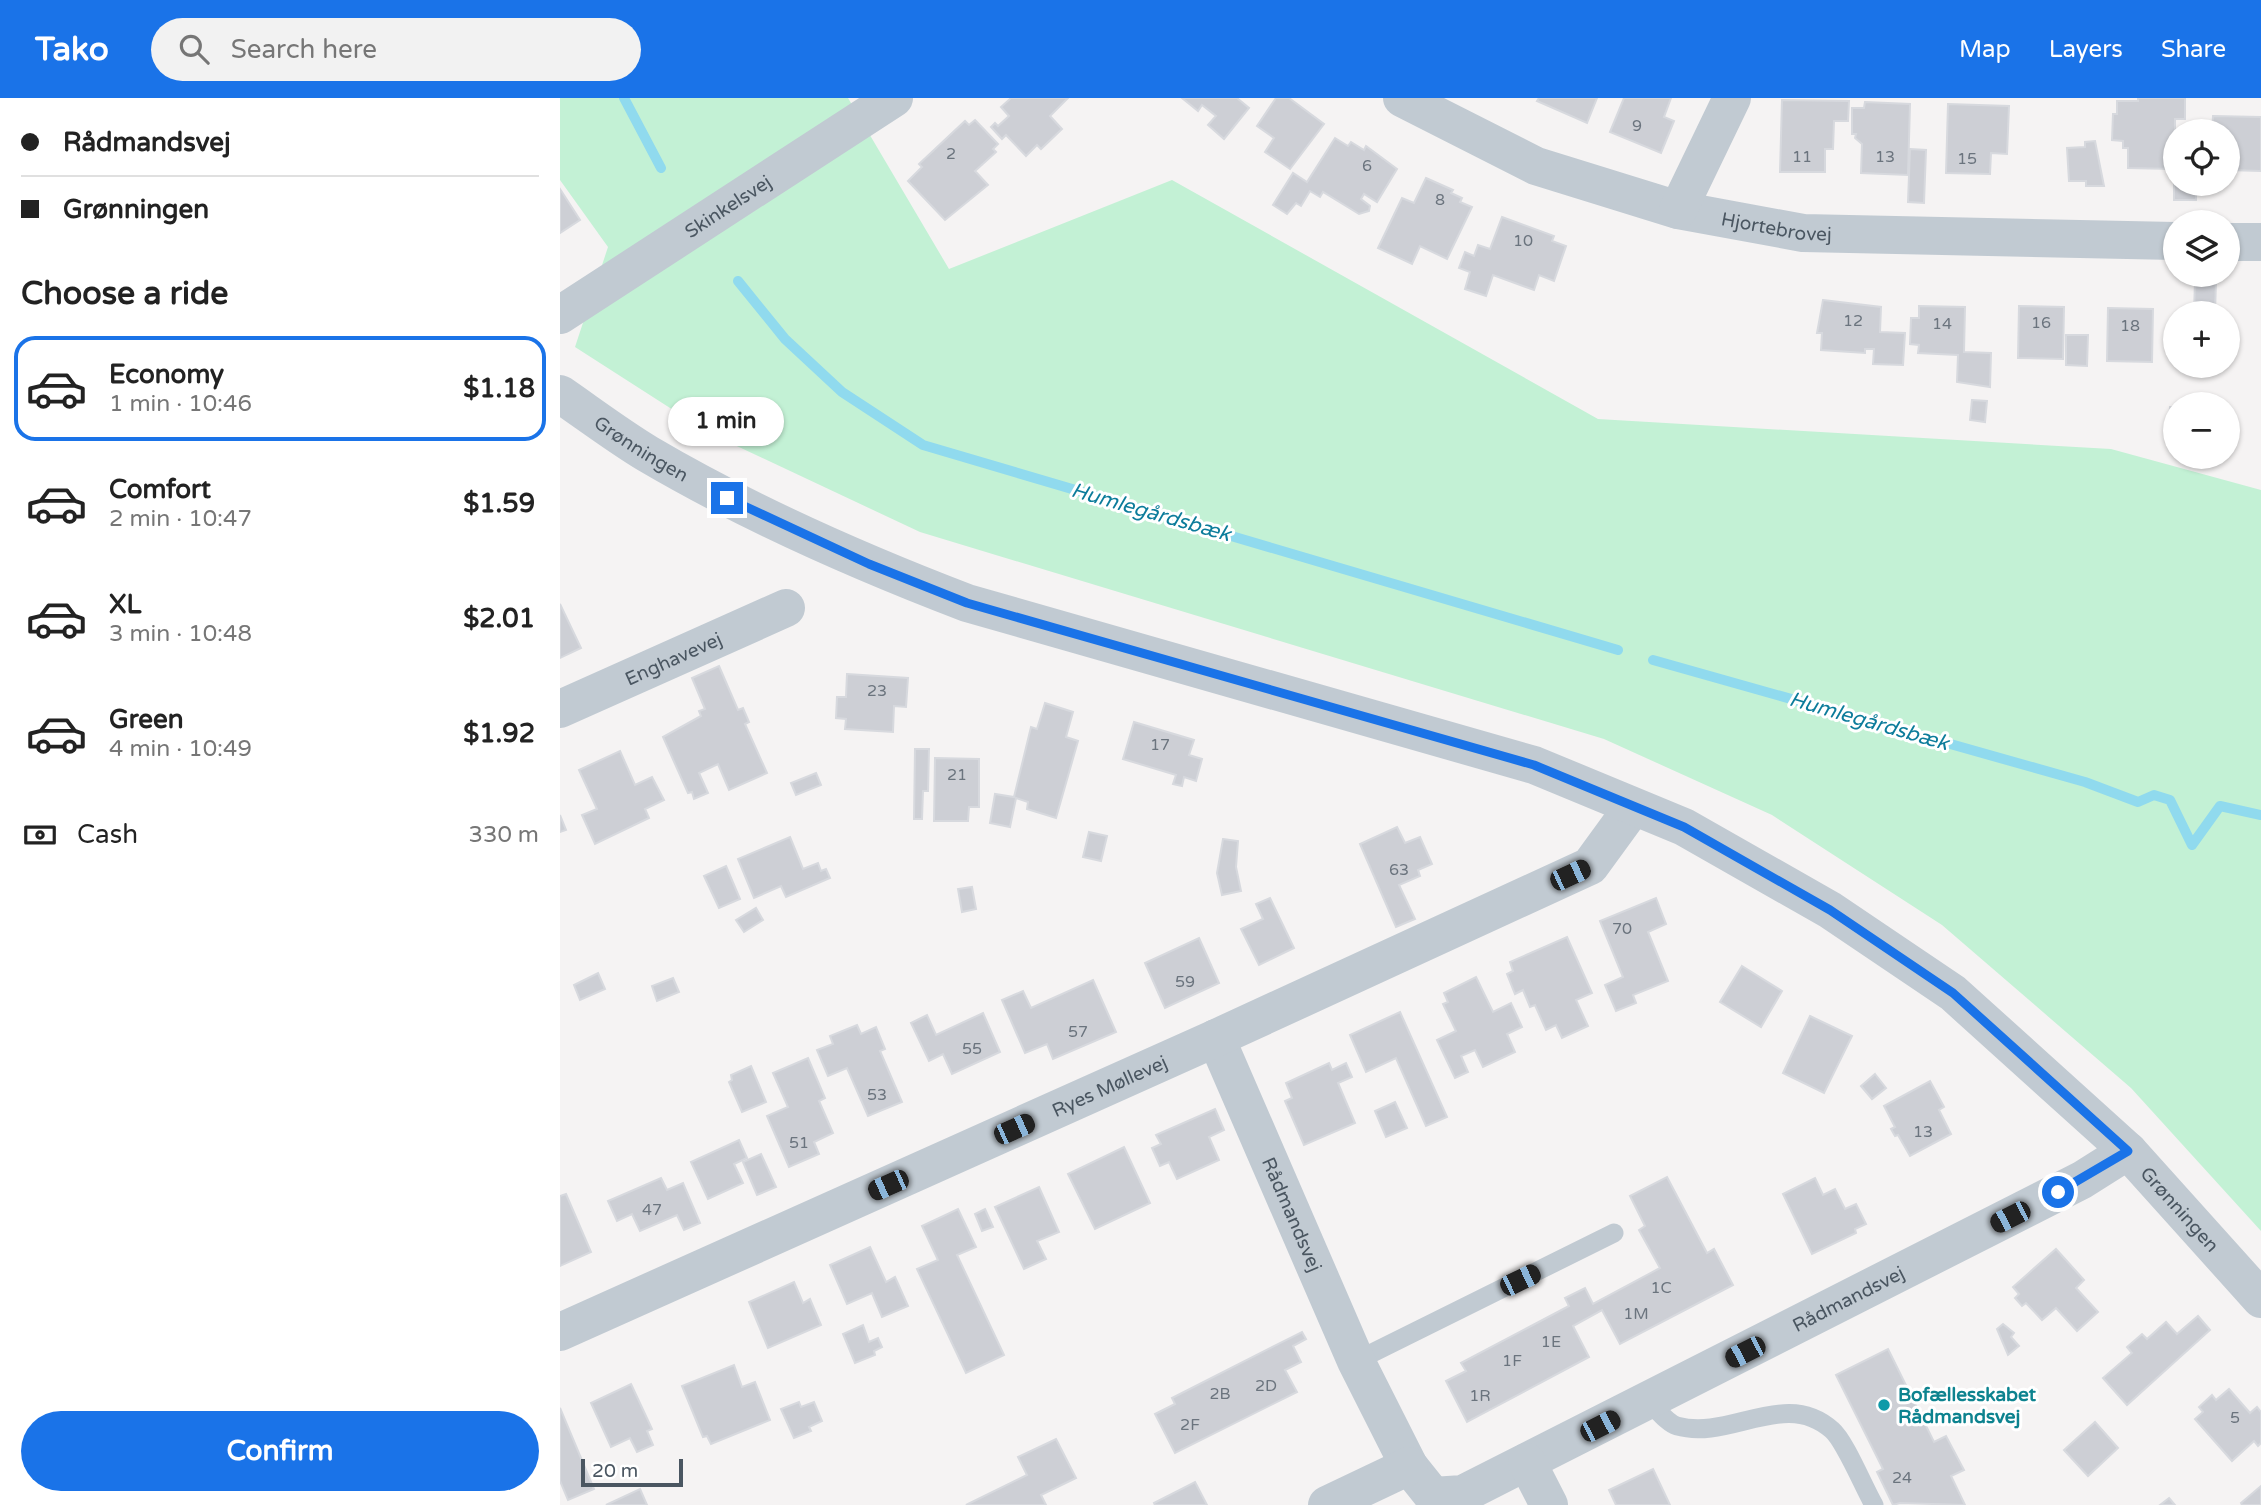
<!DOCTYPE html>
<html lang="en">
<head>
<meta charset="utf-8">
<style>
	:root { --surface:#fff; --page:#f2f2f2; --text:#222; --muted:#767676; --line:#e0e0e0; --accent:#1a73e8 }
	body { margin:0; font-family:"Varela Round",sans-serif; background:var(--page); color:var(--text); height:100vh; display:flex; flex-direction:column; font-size:26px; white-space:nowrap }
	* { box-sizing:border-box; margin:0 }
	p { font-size:23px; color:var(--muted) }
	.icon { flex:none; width:38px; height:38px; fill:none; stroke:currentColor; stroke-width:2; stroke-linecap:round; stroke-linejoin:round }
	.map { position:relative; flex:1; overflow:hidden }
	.details { display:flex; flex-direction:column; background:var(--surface); width:560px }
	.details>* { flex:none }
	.hud { display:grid; align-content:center; height:154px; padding:0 21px; background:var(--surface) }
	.tools { position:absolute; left:1603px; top:21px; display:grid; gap:14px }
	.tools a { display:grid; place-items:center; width:77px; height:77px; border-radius:50%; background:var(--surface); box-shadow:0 2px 5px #0004; font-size:35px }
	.scale { position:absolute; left:21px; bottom:18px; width:102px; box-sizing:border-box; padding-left:7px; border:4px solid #4a5661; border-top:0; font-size:19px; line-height:24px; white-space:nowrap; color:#4a5661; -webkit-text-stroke:5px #fff; paint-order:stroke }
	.end { position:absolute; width:32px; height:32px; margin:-16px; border:9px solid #1a73e8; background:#fff; box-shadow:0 0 0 4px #fff }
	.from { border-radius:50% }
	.bubble { position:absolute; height:49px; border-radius:24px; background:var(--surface); box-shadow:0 2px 5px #0004; font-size:23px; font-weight:700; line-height:49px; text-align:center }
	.car { position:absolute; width:21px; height:42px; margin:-21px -10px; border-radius:9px; box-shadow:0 0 5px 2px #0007; background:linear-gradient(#222 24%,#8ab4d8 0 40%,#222 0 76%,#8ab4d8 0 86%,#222 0) }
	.hud b { display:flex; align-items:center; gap:24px; height:66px; font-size:26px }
	.hud b+b { border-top:2px solid var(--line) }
	.hud i { width:18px; height:18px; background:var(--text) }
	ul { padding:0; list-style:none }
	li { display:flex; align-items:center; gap:21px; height:105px; margin:0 14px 10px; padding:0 7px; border:4px solid transparent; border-radius:21px }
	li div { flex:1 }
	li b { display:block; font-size:26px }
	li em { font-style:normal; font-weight:700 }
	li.selected { border-color:var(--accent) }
	li>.icon { width:63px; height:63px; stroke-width:1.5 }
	h2 { padding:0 21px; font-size:32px; line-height:84px }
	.pay { display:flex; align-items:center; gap:18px; height:77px; padding:0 21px; font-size:26px }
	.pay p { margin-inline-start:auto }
	.action { display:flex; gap:14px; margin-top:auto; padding:14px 21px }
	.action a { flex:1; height:80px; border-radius:42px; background:var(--accent); color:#fff; font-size:28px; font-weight:700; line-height:80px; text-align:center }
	header { display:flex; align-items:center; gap:42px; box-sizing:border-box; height:98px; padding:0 35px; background:var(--accent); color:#fff }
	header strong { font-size:33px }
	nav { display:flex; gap:38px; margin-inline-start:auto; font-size:24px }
	.search { width:490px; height:63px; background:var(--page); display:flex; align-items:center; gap:18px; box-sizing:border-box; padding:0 24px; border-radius:38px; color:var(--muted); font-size:26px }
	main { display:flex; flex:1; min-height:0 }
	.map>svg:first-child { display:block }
</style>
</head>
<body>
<header>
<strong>Tako</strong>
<div class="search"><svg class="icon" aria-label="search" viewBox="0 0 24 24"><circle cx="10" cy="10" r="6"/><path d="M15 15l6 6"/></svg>Search here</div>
<nav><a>Map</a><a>Layers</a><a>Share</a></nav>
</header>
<main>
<section class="details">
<div class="hud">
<b><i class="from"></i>Rådmandsvej</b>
<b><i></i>Grønningen</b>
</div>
<h2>Choose a ride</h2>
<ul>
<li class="selected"><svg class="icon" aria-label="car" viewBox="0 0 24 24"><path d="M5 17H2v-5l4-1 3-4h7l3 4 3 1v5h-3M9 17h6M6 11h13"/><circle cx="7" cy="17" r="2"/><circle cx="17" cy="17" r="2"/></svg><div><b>Economy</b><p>1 min · 10:46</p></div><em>$1.18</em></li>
<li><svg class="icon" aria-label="car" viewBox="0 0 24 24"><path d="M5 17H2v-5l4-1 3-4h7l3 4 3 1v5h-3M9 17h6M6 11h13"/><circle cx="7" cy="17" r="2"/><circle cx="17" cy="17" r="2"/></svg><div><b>Comfort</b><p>2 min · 10:47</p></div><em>$1.59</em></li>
<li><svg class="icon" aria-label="car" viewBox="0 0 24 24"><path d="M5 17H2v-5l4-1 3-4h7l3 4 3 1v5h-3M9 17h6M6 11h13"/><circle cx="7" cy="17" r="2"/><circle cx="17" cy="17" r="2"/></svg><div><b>XL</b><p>3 min · 10:48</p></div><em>$2.01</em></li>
<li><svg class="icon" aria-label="car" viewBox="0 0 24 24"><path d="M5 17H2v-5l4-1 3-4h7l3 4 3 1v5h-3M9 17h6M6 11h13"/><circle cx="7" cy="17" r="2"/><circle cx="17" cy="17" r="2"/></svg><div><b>Green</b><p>4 min · 10:49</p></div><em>$1.92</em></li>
</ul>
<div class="pay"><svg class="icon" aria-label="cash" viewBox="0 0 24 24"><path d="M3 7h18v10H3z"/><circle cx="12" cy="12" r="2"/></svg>Cash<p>330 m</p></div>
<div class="action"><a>Confirm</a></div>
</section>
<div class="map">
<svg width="1701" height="1407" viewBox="0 0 1701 1407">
	<rect width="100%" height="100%" fill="#f5f3f3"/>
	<path fill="#c3f1d5" d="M0 0H288L389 171 612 82 1038 321 1551 351 1701 392V1133L1571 990 1382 827 1212 717 1044 641 360 434 149 335 15 249 48 149 0 82Z"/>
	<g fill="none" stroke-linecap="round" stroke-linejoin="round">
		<g stroke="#90daee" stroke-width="10">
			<path d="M64 0 101 70"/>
			<path d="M178 183 225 241 282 294 363 347 1058 552"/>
			<path d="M1093 562 1525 684 1578 704 1594 697 1610 702 1632 747 1660 708 1701 717"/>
		</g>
	</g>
	<g fill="#cdcfd5" stroke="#d7d9de" stroke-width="2">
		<path d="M451 0H508L490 18 502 31 481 51 477 47 466 58 446 37 442 41 431 29 435 25 438 28 449 18 441 9Z"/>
		<path d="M622 0H677L689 10 664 41 648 27 656 18 642 7 638 13Z"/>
		<path d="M716 0H729L764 26 730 71 705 54 714 40 697 28Z"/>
		<path d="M979 0H1037L1027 25 977 3Z"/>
		<path d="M1064 0H1111L1104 19 1114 23 1101 55 1050 34Z"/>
		<path d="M1578 0H1625V21H1615V86H1636V102H1614V71L1568 70V50H1563V43L1552 42 1553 16H1557V3H1578Z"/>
		<path d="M1222 2 1289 3 1288 23H1274L1273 51H1265V74H1220Z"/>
		<path d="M1305 4 1350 6 1348 77 1301 75 1302 46 1295 40 1296 36H1292V10H1304Z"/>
		<path d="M1388 6 1449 8 1447 56 1431 55 1430 76 1386 75Z"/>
		<path d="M1653 18 1701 19V73L1668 72V33H1652Z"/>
		<path d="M415 22 438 46 433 51 436 54 415 73 428 87 385 122 348 83 362 69 359 66 405 23 409 27Z"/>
		<path d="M775 40 788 48 791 44 804 52 806 48 837 71 817 104 804 96 801 101 810 108 809 113 799 116 763 94 760 99 750 93 741 108 736 105 727 116 713 107 733 75 747 84Z"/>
		<path d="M1535 43 1544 88H1526V83H1509L1507 50 1525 49V44Z"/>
		<path d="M1350 51 1366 52 1364 105 1348 104Z"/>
		<path d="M866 80 893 92 891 95 902 100 900 104 912 109 887 161 860 148 852 166 818 150 842 100 854 105Z"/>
		<path d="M0 91 20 122 0 135Z"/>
		<path d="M942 119 994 138 992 143 1006 148 994 183 979 177 974 192 933 177 926 198 905 191 910 174 899 170 905 154 914 158 918 147 930 151Z"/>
		<path d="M1635 182 1656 183 1655 215H1634Z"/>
		<path d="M1263 202 1321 209 1320 234 1345 235 1343 267 1313 266 1314 251H1305V255L1261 252 1262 235H1257Z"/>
		<path d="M1359 208 1405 209 1404 254 1431 255 1430 289 1397 284 1398 257 1358 255 1359 247 1350 246 1351 220H1359Z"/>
		<path d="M1459 208 1504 209 1503 261 1458 260Z"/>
		<path d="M1548 210 1593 211 1592 264 1547 263Z"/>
		<path d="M1506 237H1528L1527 268 1506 267Z"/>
		<path d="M1412 302 1427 303 1425 324 1410 322Z"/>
		<path d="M1610 309H1615V324H1609Z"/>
		<path d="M0 506 21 550 0 560Z"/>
		<path d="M159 568 178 612 183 610 189 624 185 626 207 675 169 692 158 666 139 675 148 695 134 701 132 694 128 695 103 639 141 618 139 613 145 611 132 580Z"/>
		<path d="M287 576 348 580 346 609 334 608 333 634 285 631 286 621 276 620 277 599H286Z"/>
		<path d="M485 605 513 614 506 639 518 643 496 720 467 711 468 704 456 700 450 729 430 725 435 696 454 699 471 629 477 631Z"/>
		<path d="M574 624 634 642 629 657 642 661 636 683 624 679 622 688 613 686 616 677 563 661Z"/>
		<path d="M355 651H369L368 693H363L362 721H354Z"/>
		<path d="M60 653 75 687 92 679 104 702 85 711 89 720 35 746 22 717 37 711 19 672Z"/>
		<path d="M375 660 419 661V709H409L408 723H374Z"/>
		<path d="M256 675 261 687 236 697 231 685Z"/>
		<path d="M0 717 6 732 0 734Z"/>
		<path d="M837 729 845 745 860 739 872 766 858 772 860 778 839 787 855 821 836 829 800 746Z"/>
		<path d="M529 734 547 738 541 763 523 759Z"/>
		<path d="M230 739 243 771 258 765 261 773 266 771 270 780 226 799 221 788 194 800 178 761Z"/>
		<path d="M663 741 678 743 676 769 681 793 662 797 657 775Z"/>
		<path d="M166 768 180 801 159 810 144 778Z"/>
		<path d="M412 789 416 811 402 814 398 791Z"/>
		<path d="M710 800 734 850 699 867 681 831 703 821 696 806Z"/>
		<path d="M1096 800 1106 826 1088 834 1108 883 1073 897 1076 905 1056 913 1045 887 1063 879 1040 823Z"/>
		<path d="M196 810 203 822 184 834 176 822Z"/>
		<path d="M1007 839 1032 895 1016 902 1028 928 1002 940 996 927 986 932 975 907 970 909 963 892 955 896 947 876 953 873 950 864Z"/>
		<path d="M639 840 659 885 605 910 585 865Z"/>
		<path d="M1182 868 1222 893 1201 929 1160 904Z"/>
		<path d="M38 875 45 891 20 902 14 887Z"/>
		<path d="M916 879 933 914 951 905 962 929 947 936 955 954 923 969 915 952 901 958 908 974 895 980 877 942 896 933 883 906 888 904 884 895Z"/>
		<path d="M113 880 119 894 97 903 92 888Z"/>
		<path d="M533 882 556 934 493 961 487 946 465 955 442 902 463 893 471 910Z"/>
		<path d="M840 914 887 1019 866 1028 836 960 806 974 790 937Z"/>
		<path d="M423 915 440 954 392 976 383 956 369 963 351 925 367 917 376 937Z"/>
		<path d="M1250 918 1292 938 1264 995 1223 975Z"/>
		<path d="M297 927 301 936 316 929 325 951 320 953 342 1004 308 1018 287 970 268 978 257 952 273 946 270 938Z"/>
		<path d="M248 960 265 1000 259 1003 273 1035 254 1044 259 1056 229 1069 207 1018 228 1009 213 975Z"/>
		<path d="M769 965 772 972 786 965 792 979 778 985 795 1025 744 1047 725 1003 732 1000 726 985Z"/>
		<path d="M191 968 206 1004 182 1014 169 984 172 982 171 977Z"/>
		<path d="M1315 976 1326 990 1312 1001 1301 988Z"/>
		<path d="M1370 983 1384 1009 1379 1012 1391 1036 1350 1058 1338 1037 1335 1038 1331 1031 1335 1029 1324 1008Z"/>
		<path d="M835 1004 847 1030 826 1039 815 1013Z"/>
		<path d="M655 1011 664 1032 649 1039 659 1062 617 1081 609 1064 600 1068 592 1050 601 1046 596 1037Z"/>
		<path d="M179 1042 187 1060 174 1066 183 1085 148 1101 131 1064Z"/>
		<path d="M564 1049 590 1105 535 1131 508 1076Z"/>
		<path d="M201 1056 216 1089 197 1097 183 1064Z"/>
		<path d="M1107 1079 1147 1155 1154 1151 1173 1187 1060 1246 1042 1212 1013 1228 1029 1259 907 1324 886 1283 906 1273 901 1265 1009 1208 1005 1200 1025 1190 1033 1206 1100 1170 1079 1132 1085 1128 1070 1098Z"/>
		<path d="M101 1080 107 1092 123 1085 140 1125 124 1132 117 1117 80 1133 72 1116 57 1123 48 1103Z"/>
		<path d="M1255 1080 1263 1097 1275 1091 1285 1111 1296 1106 1306 1126 1295 1131 1296 1135 1252 1156 1223 1096Z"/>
		<path d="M479 1089 499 1134 477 1143 486 1161 464 1171 435 1109Z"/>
		<path d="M6 1096 31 1154 0 1168V1098Z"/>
		<path d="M398 1111 416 1149 397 1157 444 1257 406 1275 357 1171 378 1162 362 1128Z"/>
		<path d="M425 1111 433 1129 422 1133 415 1116Z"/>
		<path d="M310 1149 326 1184 335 1179 348 1208 322 1219 312 1195 287 1206 270 1167Z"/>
		<path d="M1496 1151 1524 1182 1516 1190 1538 1214 1517 1233 1496 1210 1482 1222 1466 1205 1462 1208 1455 1200 1459 1196 1453 1189Z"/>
		<path d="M234 1184 243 1205 250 1201 261 1227 208 1250 189 1204Z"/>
		<path d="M1638 1218 1650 1232 1567 1307 1543 1280 1572 1255 1567 1249 1582 1236 1587 1241 1606 1224 1617 1236Z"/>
		<path d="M1443 1226 1454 1235 1451 1239 1459 1248 1448 1257 1437 1231Z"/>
		<path d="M303 1227 309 1244 318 1240 322 1249 314 1253 315 1257 295 1265 283 1236Z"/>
		<path d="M742 1234 746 1241 733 1248 741 1264 725 1272 737 1294 615 1355 595 1316 615 1306 612 1300Z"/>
		<path d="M1328 1251 1374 1344 1386 1338 1404 1372 1391 1378 1405 1407 1340 1405 1333 1407 1317 1374 1323 1371 1276 1277Z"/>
		<path d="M174 1267 182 1289 195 1284 210 1322 151 1346 147 1338 143 1339 122 1288Z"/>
		<path d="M71 1286 92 1331 87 1333 93 1347 77 1354 70 1340 51 1349 31 1305Z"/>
		<path d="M1669 1291 1690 1315 1697 1309 1701 1314V1345L1698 1348 1694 1343 1672 1363 1635 1321 1643 1314 1639 1309 1652 1297 1656 1302Z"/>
		<path d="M239 1304 241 1309 254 1304 262 1323 249 1329 251 1333 234 1340 221 1311Z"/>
		<path d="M0 1310 34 1391 8 1402 0 1383Z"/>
		<path d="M1535 1324 1558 1350 1528 1378 1504 1352Z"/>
		<path d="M496 1341 516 1380 481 1397 486 1407H406L467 1377 458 1359Z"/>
		<path d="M1093 1371 1110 1407H1056L1049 1392Z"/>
		<path d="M635 1384 647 1407H595L594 1405Z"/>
		<path d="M1701 1388V1407H1682L1681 1405Z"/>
		<path d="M80 1391 87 1407H46Z"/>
		<path d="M1609 1400 1615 1407H1600Z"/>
	</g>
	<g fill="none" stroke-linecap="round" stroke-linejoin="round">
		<g stroke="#c1cad2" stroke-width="19">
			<path d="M796 1263 1054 1135"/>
			<path d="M1089 1304C1097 1311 1107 1325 1117 1328 1170 1343 1225 1290 1272 1332 1285 1343 1304 1390 1314 1407"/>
		</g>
		<g stroke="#c1cad2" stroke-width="38">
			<path id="s1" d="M842 0 976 68 1118 112 1243 135 1615 143"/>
			<path d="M1118 112 1172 0"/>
			<path d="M1668 144H1701"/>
			<path id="s2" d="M0 217 334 0"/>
			<path id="s3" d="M0 611 226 510"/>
			<path id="s4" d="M656 940 796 1263 849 1368 873 1398 903 1396 1522 1082 1568 1053"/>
			<path id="s5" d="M0 1234 656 940 1030 768 1073 709"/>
			<path d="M967 1364 989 1407"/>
			<path d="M767 1407 849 1368"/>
		</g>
		<path stroke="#c1cad2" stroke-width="38" id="s6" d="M0 296C29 316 58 338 88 356 190 416 297 463 407 505L974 667 1124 729 1270 812 1393 895 1568 1053 1701 1201"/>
	</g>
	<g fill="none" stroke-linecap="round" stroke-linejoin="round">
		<path stroke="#1a73e8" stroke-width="9" d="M167 400 309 466 407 505 974 667 1124 729 1270 812 1393 895 1568 1053 1498 1094"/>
	</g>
	<circle fill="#0f9aa8" stroke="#fff" stroke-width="2.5" cx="1324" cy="1307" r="7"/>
	<g text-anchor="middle" stroke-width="6" stroke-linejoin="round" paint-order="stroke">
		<g font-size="16" fill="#6b747e">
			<text x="1077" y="33">9</text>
			<text x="391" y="61">2</text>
			<text x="1242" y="64">11</text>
			<text x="1325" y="64">13</text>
			<text x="1407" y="66">15</text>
			<text x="807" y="73">6</text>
			<text x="880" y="107">8</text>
			<text x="963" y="148">10</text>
			<text x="1293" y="228">12</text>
			<text x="1481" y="230">16</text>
			<text x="1382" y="231">14</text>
			<text x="1570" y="233">18</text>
			<text x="317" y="598">23</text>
			<text x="600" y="652">17</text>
			<text x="397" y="682">21</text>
			<text x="839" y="777">63</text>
			<text x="1062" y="836">70</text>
			<text x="625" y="889">59</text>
			<text x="518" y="939">57</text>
			<text x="412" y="956">55</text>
			<text x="317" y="1002">53</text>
			<text x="1363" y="1039">13</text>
			<text x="239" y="1050">51</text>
			<text x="92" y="1117">47</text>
			<text x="1101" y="1195">1C</text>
			<text x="1076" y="1221">1M</text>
			<text x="991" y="1249">1E</text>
			<text x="952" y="1268">1F</text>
			<text x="706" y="1293">2D</text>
			<text x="660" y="1301">2B</text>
			<text x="920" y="1303">1R</text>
			<text x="1675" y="1325">5</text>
			<text x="630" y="1332">2F</text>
			<text x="1342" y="1385">24</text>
		</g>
		<g font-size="19" fill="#4a5661" stroke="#fff">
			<text dy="7" stroke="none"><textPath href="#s2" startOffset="200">Skinkelsvej</textPath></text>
			<text dy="7" stroke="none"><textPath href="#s1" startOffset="399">Hjortebrovej</textPath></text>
			<text dy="7" stroke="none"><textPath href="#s6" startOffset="98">Grønningen</textPath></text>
			<text dy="7" stroke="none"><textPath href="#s3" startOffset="124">Enghavevej</textPath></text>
			<text dy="7" stroke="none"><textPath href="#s5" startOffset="602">Ryes Møllevej</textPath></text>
			<text dy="7" stroke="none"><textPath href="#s6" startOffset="1841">Grønningen</textPath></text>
			<text dy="7" stroke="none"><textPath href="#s4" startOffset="192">Rådmandsvej</textPath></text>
			<text dy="7" stroke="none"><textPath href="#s4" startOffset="970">Rådmandsvej</textPath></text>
		</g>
		<g font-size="19" font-weight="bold" fill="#0d838f" stroke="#fff" text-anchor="start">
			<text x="1338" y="1303">Bofællesskabet<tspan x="1338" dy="22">Rådmandsvej</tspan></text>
		</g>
		<g font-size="21" font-style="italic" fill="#0c7c9b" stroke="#fff">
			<text transform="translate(591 414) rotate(16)" y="7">Humlegårdsbæk</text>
			<text transform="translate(1309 623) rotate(16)" y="7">Humlegårdsbæk</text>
		</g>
	</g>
</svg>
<div class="tools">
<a><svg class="icon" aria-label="locate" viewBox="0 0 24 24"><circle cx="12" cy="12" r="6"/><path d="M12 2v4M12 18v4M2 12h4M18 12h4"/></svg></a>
<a><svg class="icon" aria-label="layers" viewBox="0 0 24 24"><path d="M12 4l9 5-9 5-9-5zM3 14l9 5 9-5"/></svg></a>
<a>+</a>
<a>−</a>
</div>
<div class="scale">20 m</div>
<i class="end from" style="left:1498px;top:1094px"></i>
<i class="end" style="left:167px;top:400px"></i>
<div class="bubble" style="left:108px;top:299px;width:116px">1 min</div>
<i class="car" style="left:1010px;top:777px;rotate:65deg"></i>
<i class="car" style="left:454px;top:1031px;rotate:66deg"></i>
<i class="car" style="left:328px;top:1087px;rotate:246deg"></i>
<i class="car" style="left:1450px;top:1119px;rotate:243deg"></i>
<i class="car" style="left:960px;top:1182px;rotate:64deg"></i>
<i class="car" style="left:1185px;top:1254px;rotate:243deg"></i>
<i class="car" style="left:1040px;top:1328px;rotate:63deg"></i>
</div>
</main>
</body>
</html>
